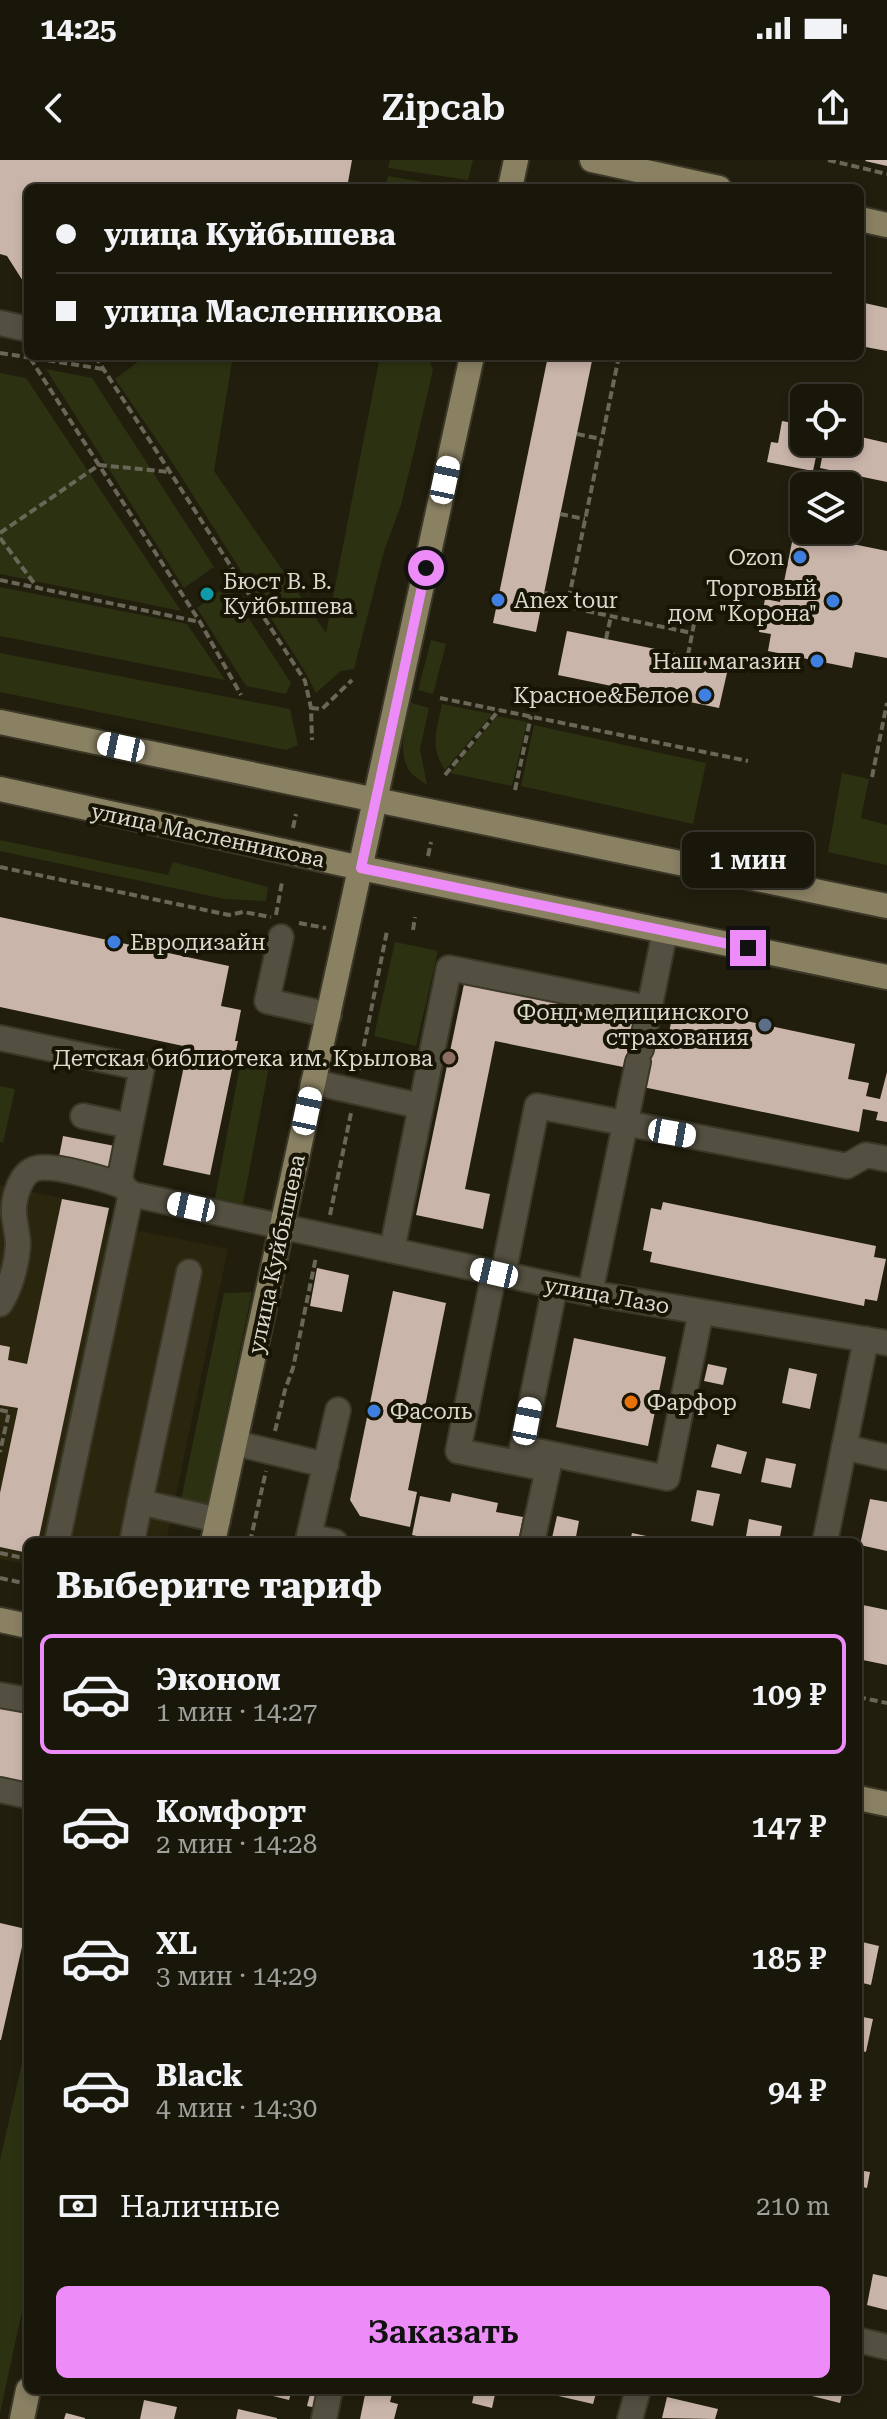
<!DOCTYPE html>
<html lang="ru">
<head>
<meta charset="utf-8">
<style>
	:root { --surface:#19160a; --page:#221f13; --text:#f1f3f6; --muted:#9f9f9c; --line:#37352b; --accent:#ed8cf9 }
	body { margin:0; font-family:"Roboto Serif",serif; background:var(--page); color:var(--text); height:100vh; display:flex; flex-direction:column; font-size:30px; white-space:nowrap }
	* { box-sizing:border-box; margin:0 }
	p { font-size:26px; color:var(--muted) }
	.icon { flex:none; width:44px; height:44px; fill:none; stroke:currentColor; stroke-width:2; stroke-linecap:round; stroke-linejoin:round }
	.map { position:relative; flex:1; overflow:hidden }
	.drawer { position:absolute; left:24px; top:1378px; width:838px; height:856px; display:flex; flex-direction:column; background:var(--surface); border-radius:12px; box-shadow:0 4px 12px #0003,0 0 0 2px var(--line) }
	.drawer>* { flex:none }
	.top-card { position:absolute; left:24px; top:24px; width:840px; height:176px; border-radius:12px; box-shadow:0 4px 12px #0003,0 0 0 2px var(--line); display:grid; align-content:center; height:176px; padding:0 32px; background:var(--surface) }
	.controls { position:absolute; left:790px; top:224px; display:grid; gap:16px }
	.controls a { display:grid; place-items:center; width:72px; height:72px; border-radius:12px; background:var(--surface); box-shadow:0 4px 12px #0003,0 0 0 2px var(--line); font-size:40px }
	.end { position:absolute; width:36px; height:36px; margin:-18px; border:10px solid #ed8cf9; background:#111; box-shadow:0 0 0 4px #111 }
	.from { border-radius:50% }
	.bubble { position:absolute; height:56px; border-radius:12px; background:var(--surface); box-shadow:0 4px 12px #0003,0 0 0 2px var(--line); font-size:26px; font-weight:600; line-height:56px; text-align:center }
	.car { position:absolute; width:24px; height:48px; margin:-24px -12px; border-radius:10px; box-shadow:0 0 6px 2px #0007; background:linear-gradient(#fff 24%,#345 0 40%,#fff 0 76%,#345 0 86%,#fff 0) }
	.top-card b { display:flex; align-items:center; gap:28px; height:76px; font-size:30px }
	.top-card b+b { border-top:2px solid var(--line) }
	.top-card i { width:20px; height:20px; background:var(--text) }
	ul { padding:0; list-style:none }
	li { display:flex; align-items:center; gap:24px; height:120px; margin:0 16px 12px; padding:0 16px; border:4px solid transparent; border-radius:12px }
	li div { flex:1 }
	li b { display:block; font-size:30px }
	li em { font-style:normal; font-weight:600 }
	li.on { border-color:var(--accent) }
	li>.icon { width:72px; height:72px; stroke-width:1.5 }
	h2 { padding:0 32px; font-size:36px; line-height:96px }
	.pay { display:flex; align-items:center; gap:20px; height:88px; padding:0 32px; font-size:30px }
	.pay p { margin-inline-start:auto }
	.action { display:flex; gap:16px; margin-top:auto; padding:16px 32px }
	.action a { flex:1; height:92px; border-radius:12px; background:var(--accent); color:#111; font-size:32px; font-weight:600; line-height:92px; text-align:center }
	.status { display:flex; justify-content:space-between; align-items:center; height:56px; padding:0 40px; background:var(--surface); direction:ltr }
	.status svg { height:22px; fill:currentColor }
	header { display:flex; justify-content:space-between; align-items:center; height:104px; padding:0 32px; background:var(--surface); font-size:36px; font-weight:600 }
	.map>svg:first-child { display:block }
</style>
</head>
<body>
<div class="status"><b>14:25</b><svg viewBox="0 0 49 12"><path d="M0 12V9h3v3zM5 12V6h3v6zM10 12V3h3v9zM15 12V0h3v12zM26 1h20v11H26zM47 4h2v5h-2z"/></svg></div>
<header><svg class="icon" aria-label="back" viewBox="0 0 24 24"><path d="M15 5l-7 7 7 7"/></svg>Zipcab<svg class="icon" aria-label="share" viewBox="0 0 24 24"><path d="M12 15V3M7 8l5-5 5 5M5 13v7h14v-7"/></svg></header>
<div class="map">
<svg width="887" height="2259" viewBox="0 0 887 2259">
	<rect width="100%" height="100%" fill="#211e0d"/>
	<path fill="#2a250d" d="M0 1025 109 1048 106 1064 228 1089 166 1382H28V1405L0 1399Z"/>
	<g fill="#2c3211">
		<path d="M390 0H473L468 20 388 8Z"/>
		<path d="M388 16 457 28H385Z"/>
		<path d="M146 196H233L214 311 326 473 380 196H428L433 210 416 283 401 345 384 391 354 509 341 511 316 533 304 510 170 299 115 219Z"/>
		<path d="M46 209 92 218 214 407 184 428Z"/>
		<path d="M0 213 26 218 181 451 0 414Z"/>
		<path d="M227 425 291 523 286 534 246 526 197 448Z"/>
		<path d="M0 427 187 464 225 520 0 476Z"/>
		<path d="M431 480 446 484 433 534 418 530Z"/>
		<path d="M0 493 290 549 298 585 286 590 0 532Z"/>
		<path d="M411 543 429 548 420 589 427 625C422 621 415 617 411 613 396 593 406 564 411 543Z"/>
		<path d="M442 544 492 554 445 610C429 585 437 571 442 544Z"/>
		<path d="M497 556 527 562 512 626 450 613Z"/>
		<path d="M534 565 706 603 693 664 521 626Z"/>
		<path d="M842 613 869 619 861 658 887 665V705L828 692Z"/>
		<path d="M0 680 168 715 173 702 268 727 266 741 225 739 0 691Z"/>
		<path d="M395 782 438 791 416 886 374 876Z"/>
		<path d="M242 895 270 901 243 1044 215 1038Z"/>
		<path d="M0 926 15 929 3 983 0 982Z"/>
		<path d="M252 1132 206 1350 180 1345 224 1133Z"/>
		<path d="M28 1877V2124L0 2253V2000Z"/>
	</g>
	<g fill="#cab5aa">
		<path d="M0 0H352L347 28H28V129L7 96 0 94Z"/>
		<path d="M866 0H887V6L865 1Z"/>
		<path d="M860 142 887 148V191L860 186Z"/>
		<path d="M548 196H593L536 472 493 463Z"/>
		<path d="M782 261 804 265V282H819L813 311 767 302 771 282 778 283Z"/>
		<path d="M848 274 887 283V322L820 308 825 282H848Z"/>
		<path d="M794 372 887 391V498L855 492 852 508 768 491 771 474 759 472 765 439 780 442Z"/>
		<path d="M567 471 729 504 719 548 558 515Z"/>
		<path d="M0 757 229 806 221 846 241 850 235 881H238L210 1015 163 1005 188 887 0 847Z"/>
		<path d="M464 824 643 861 653 879 667 882 672 858 685 848 855 884 848 919 869 923 866 936 880 939 887 912V962L876 960 878 952 863 949 859 972 643 927 633 909 495 881 465 1029 490 1034 483 1069 416 1055Z"/>
		<path d="M63 976 115 986 111 1008 59 997Z"/>
		<path d="M62 1039 109 1048 38 1382H28V1393L0 1387V1333L18 1248 0 1245V1185L10 1187 8 1200 27 1204Z"/>
		<path d="M663 1042 876 1086 874 1097 886 1099 877 1141 865 1139 864 1146 650 1102 652 1092 643 1090 651 1048 661 1050Z"/>
		<path d="M317 1108 349 1115 342 1152 310 1146Z"/>
		<path d="M393 1131 446 1143 408 1330 417 1332 410 1367 360 1356 350 1340Z"/>
		<path d="M574 1178 666 1197 648 1286 556 1267Z"/>
		<path d="M708 1204 727 1208 723 1225 704 1221Z"/>
		<path d="M789 1208 817 1214 810 1249 782 1243Z"/>
		<path d="M717 1284 747 1292 741 1314 711 1307Z"/>
		<path d="M766 1298 796 1304 791 1328 761 1322Z"/>
		<path d="M697 1330 720 1334 713 1366 691 1361Z"/>
		<path d="M452 1333 498 1343 496 1352 523 1357 518 1382H421L422 1377 412 1375 420 1336 450 1342Z"/>
		<path d="M870 1339 887 1342V1391L860 1385Z"/>
		<path d="M557 1356 579 1361 575 1382 552 1378Z"/>
		<path d="M749 1359 782 1366 779 1382H745Z"/>
		<path d="M632 1373 656 1378 655 1382H630Z"/>
		<path d="M858 1444 887 1450V1505L858 1499Z"/>
		<path d="M0 1547 28 1553V1625L0 1620Z"/>
		<path d="M0 1763 26 1769 1 1880H0Z"/>
		<path d="M858 1781 879 1786 871 1825 858 1822Z"/>
		<path d="M858 1856 873 1859 866 1892 858 1890Z"/>
		<path d="M858 2010 870 2012 867 2028 858 2026Z"/>
		<path d="M873 2114 887 2117V2150L867 2145Z"/>
		<path d="M249 2230H292L289 2240Z"/>
		<path d="M311 2230H321L317 2248 307 2246Z"/>
		<path d="M366 2230 392 2234 390 2242 398 2244 394 2259H360Z"/>
		<path d="M475 2230H496L492 2248 472 2243Z"/>
		<path d="M556 2230H597L593 2244 554 2235Z"/>
		<path d="M788 2230H843L840 2243Z"/>
		<path d="M667 2237 718 2249 715 2259 662 2258Z"/>
		<path d="M144 2240 177 2247 174 2259H140Z"/>
		<path d="M238 2249 277 2258V2259H236Z"/>
		<path d="M66 2253 85 2258V2259H64Z"/>
	</g>
	<g fill="none" stroke-linecap="round" stroke-linejoin="round">
		<g stroke="#3b3828" stroke-width="28">
			<g id="minor">
				<path d="M0 163 28 169"/>
				<path d="M281 777 267 841 329 855"/>
				<path d="M0 878 142 908 120 1017 123 1026 131 1034 590 1133 887 1183"/>
				<path d="M641 889 665 771"/>
				<path d="M313 922 420 946"/>
				<path d="M83 956 130 966"/>
				<path d="M392 1090 449 808 649 848"/>
				<path d="M494 1113 458 1291 548 1309 532 1382"/>
				<path d="M503 1115 537 946 847 1006 866 995 887 999"/>
				<path d="M555 1126 522 1288 667 1318 701 1152"/>
				<path d="M590 1133 638 902"/>
				<path d="M0 1144C10 1129 17 1104 18 1085 18 1075 15 1065 14 1054 13 1039 20 1011 38 1008 57 1005 104 1019 123 1026"/>
				<path d="M235 1283 326 1305"/>
				<path d="M844 1287 887 1297"/>
				<path d="M140 1342 189 1112"/>
				<path d="M57 1382 131 1034"/>
				<path d="M132 1382 140 1342 218 1360"/>
				<path d="M335 1382 309 1376 338 1250"/>
				<path d="M825 1382 866 1179"/>
				<path d="M0 1535 28 1540"/>
				<path d="M0 1630 28 1636"/>
				<path d="M858 2180 887 2187"/>
				<path d="M324 2259 330 2230"/>
				<path d="M630 2259 638 2230"/>
			</g>
		</g>
		<g stroke="#3b3828" stroke-width="28">
			<g id="major">
				<path d="M592 0 719 28"/>
				<path d="M510 28 516 0"/>
				<path d="M860 59 887 65"/>
				<path d="M0 562 887 746"/>
				<path d="M0 629 361 708 887 817"/>
				<path d="M213 1382 472 196"/>
				<path d="M0 1460 28 1466"/>
				<path d="M858 1638 887 1644"/>
				<path d="M22 2259 28 2230"/>
			</g>
		</g>
		<g stroke="#696758" stroke-width="4" stroke-dasharray="8 4" stroke-linecap="butt">
			<path d="M828 0 887 14"/>
			<path d="M0 193 103 209"/>
			<path d="M95 196 305 521 311 548 312 580"/>
			<path d="M619 196 567 447 692 473"/>
			<path d="M30 198 200 462 241 535"/>
			<path d="M577 274 601 279"/>
			<path d="M560 354 585 359"/>
			<path d="M0 373 99 305 170 312"/>
			<path d="M0 378 37 427"/>
			<path d="M0 420 200 462"/>
			<path d="M544 433 569 438"/>
			<path d="M606 479 611 456"/>
			<path d="M688 495 694 464"/>
			<path d="M440 538 748 601"/>
			<path d="M311 548 322 549 352 520"/>
			<path d="M445 615 499 550"/>
			<path d="M872 617 887 543"/>
			<path d="M515 630 531 556"/>
			<path d="M293 668 296 654"/>
			<path d="M428 696 431 682"/>
			<path d="M0 707 229 755 243 752 271 757"/>
			<path d="M276 755 282 722"/>
			<path d="M299 763 326 768"/>
			<path d="M413 770 415 757"/>
			<path d="M359 910 387 771"/>
			<path d="M330 1055 351 953"/>
			<path d="M0 1250 9 1252 0 1292"/>
			<path d="M275 1271 285 1230 293 1208 316 1097"/>
			<path d="M250 1382 266 1311"/>
			<path d="M0 1393 28 1399"/>
			<path d="M0 1418 28 1424"/>
			<path d="M858 1537 887 1543"/>
		</g>
		<use href="#minor" stroke="#545041" stroke-width="24"/>
		<use href="#major" stroke="#8a8163" stroke-width="24"/>
	</g>
	<g fill="none" stroke-linecap="round" stroke-linejoin="round">
		<path stroke="#ed8cf9" stroke-width="10" d="M426 408 361 708 748 788"/>
	</g>
	<g fill="#3f7fe0" stroke="#181505" stroke-width="3">
		<circle cx="800" cy="397" r="8"/>
		<circle cx="498" cy="440" r="8"/>
		<circle cx="833" cy="441" r="8"/>
		<circle cx="817" cy="501" r="8"/>
		<circle cx="705" cy="535" r="8"/>
		<circle cx="114" cy="782" r="8"/>
		<circle cx="374" cy="1251" r="8"/>
	</g>
	<circle fill="#0f9aa8" stroke="#181505" stroke-width="3" cx="207" cy="434" r="8"/>
	<circle fill="#5c6f8a" stroke="#181505" stroke-width="3" cx="765" cy="865" r="8"/>
	<circle fill="#8d6e63" stroke="#181505" stroke-width="3" cx="449" cy="898" r="8"/>
	<circle fill="#e8710a" stroke="#181505" stroke-width="3" cx="631" cy="1242" r="8"/>
	<g text-anchor="middle" stroke-width="8" stroke-linejoin="round" paint-order="stroke">
		<g font-size="22" fill="#dbdacf" stroke="#181505" text-anchor="end">
			<text x="784" y="405">Ozon</text>
			<text x="223" y="429" text-anchor="start">Бюст В. В.<tspan x="223" dy="25">Куйбышева</tspan></text>
			<text x="817" y="436">Торговый<tspan x="817" dy="25">дом "Корона"</tspan></text>
			<text x="514" y="448" text-anchor="start">Anex tour</text>
			<text x="801" y="509">Наш магазин</text>
			<text x="689" y="543">Красное&amp;Белое</text>
			<text x="130" y="790" text-anchor="start">Евродизайн</text>
			<text x="749" y="860">Фонд медицинского<tspan x="749" dy="25">страхования</tspan></text>
			<text x="433" y="906">Детская библиотека им. Крылова</text>
			<text x="647" y="1250" text-anchor="start">Фарфор</text>
			<text x="390" y="1259" text-anchor="start">Фасоль</text>
		</g>
		<g font-size="22" fill="#dbdacf" stroke="#181505">
			<text transform="translate(208 675) rotate(12)" y="8">улица Масленникова</text>
			<text transform="translate(276 1094) rotate(-78)" y="8">улица Куйбышева</text>
			<text transform="translate(607 1135) rotate(10)" y="8">улица Лазо</text>
		</g>
	</g>
</svg>
<div class="controls">
<a><svg class="icon" aria-label="locate" viewBox="0 0 24 24"><circle cx="12" cy="12" r="6"/><path d="M12 2v4M12 18v4M2 12h4M18 12h4"/></svg></a>
<a><svg class="icon" aria-label="layers" viewBox="0 0 24 24"><path d="M12 4l9 5-9 5-9-5zM3 14l9 5 9-5"/></svg></a>
</div>
<i class="end from" style="left:426px;top:408px"></i>
<i class="end" style="left:748px;top:788px"></i>
<div class="bubble" style="left:682px;top:672px;width:132px">1 мин</div>
<i class="car" style="left:445px;top:320px;rotate:12deg"></i>
<i class="car" style="left:121px;top:587px;rotate:282deg"></i>
<i class="car" style="left:307px;top:951px;rotate:12deg"></i>
<i class="car" style="left:672px;top:973px;rotate:100deg"></i>
<i class="car" style="left:191px;top:1047px;rotate:282deg"></i>
<i class="car" style="left:494px;top:1113px;rotate:283deg"></i>
<i class="car" style="left:527px;top:1261px;rotate:11deg"></i>
<div class="top-card">
<b><i class="from"></i>улица Куйбышева</b>
<b><i></i>улица Масленникова</b>
</div>
<section class="drawer">
<h2>Выберите тариф</h2>
<ul>
<li class="on"><svg class="icon" aria-label="car" viewBox="0 0 24 24"><path d="M5 17H2v-5l4-1 3-4h7l3 4 3 1v5h-3M9 17h6M6 11h13"/><circle cx="7" cy="17" r="2"/><circle cx="17" cy="17" r="2"/></svg><div><b>Эконом</b><p>1 мин · 14:27</p></div><em>109 ₽</em></li>
<li><svg class="icon" aria-label="car" viewBox="0 0 24 24"><path d="M5 17H2v-5l4-1 3-4h7l3 4 3 1v5h-3M9 17h6M6 11h13"/><circle cx="7" cy="17" r="2"/><circle cx="17" cy="17" r="2"/></svg><div><b>Комфорт</b><p>2 мин · 14:28</p></div><em>147 ₽</em></li>
<li><svg class="icon" aria-label="car" viewBox="0 0 24 24"><path d="M5 17H2v-5l4-1 3-4h7l3 4 3 1v5h-3M9 17h6M6 11h13"/><circle cx="7" cy="17" r="2"/><circle cx="17" cy="17" r="2"/></svg><div><b>XL</b><p>3 мин · 14:29</p></div><em>185 ₽</em></li>
<li><svg class="icon" aria-label="car" viewBox="0 0 24 24"><path d="M5 17H2v-5l4-1 3-4h7l3 4 3 1v5h-3M9 17h6M6 11h13"/><circle cx="7" cy="17" r="2"/><circle cx="17" cy="17" r="2"/></svg><div><b>Black</b><p>4 мин · 14:30</p></div><em>94 ₽</em></li>
</ul>
<div class="pay"><svg class="icon" aria-label="cash" viewBox="0 0 24 24"><path d="M3 7h18v10H3z"/><circle cx="12" cy="12" r="2"/></svg>Наличные<p>210 m</p></div>
<div class="action"><a>Заказать</a></div>
</section>
</div>
</body>
</html>
